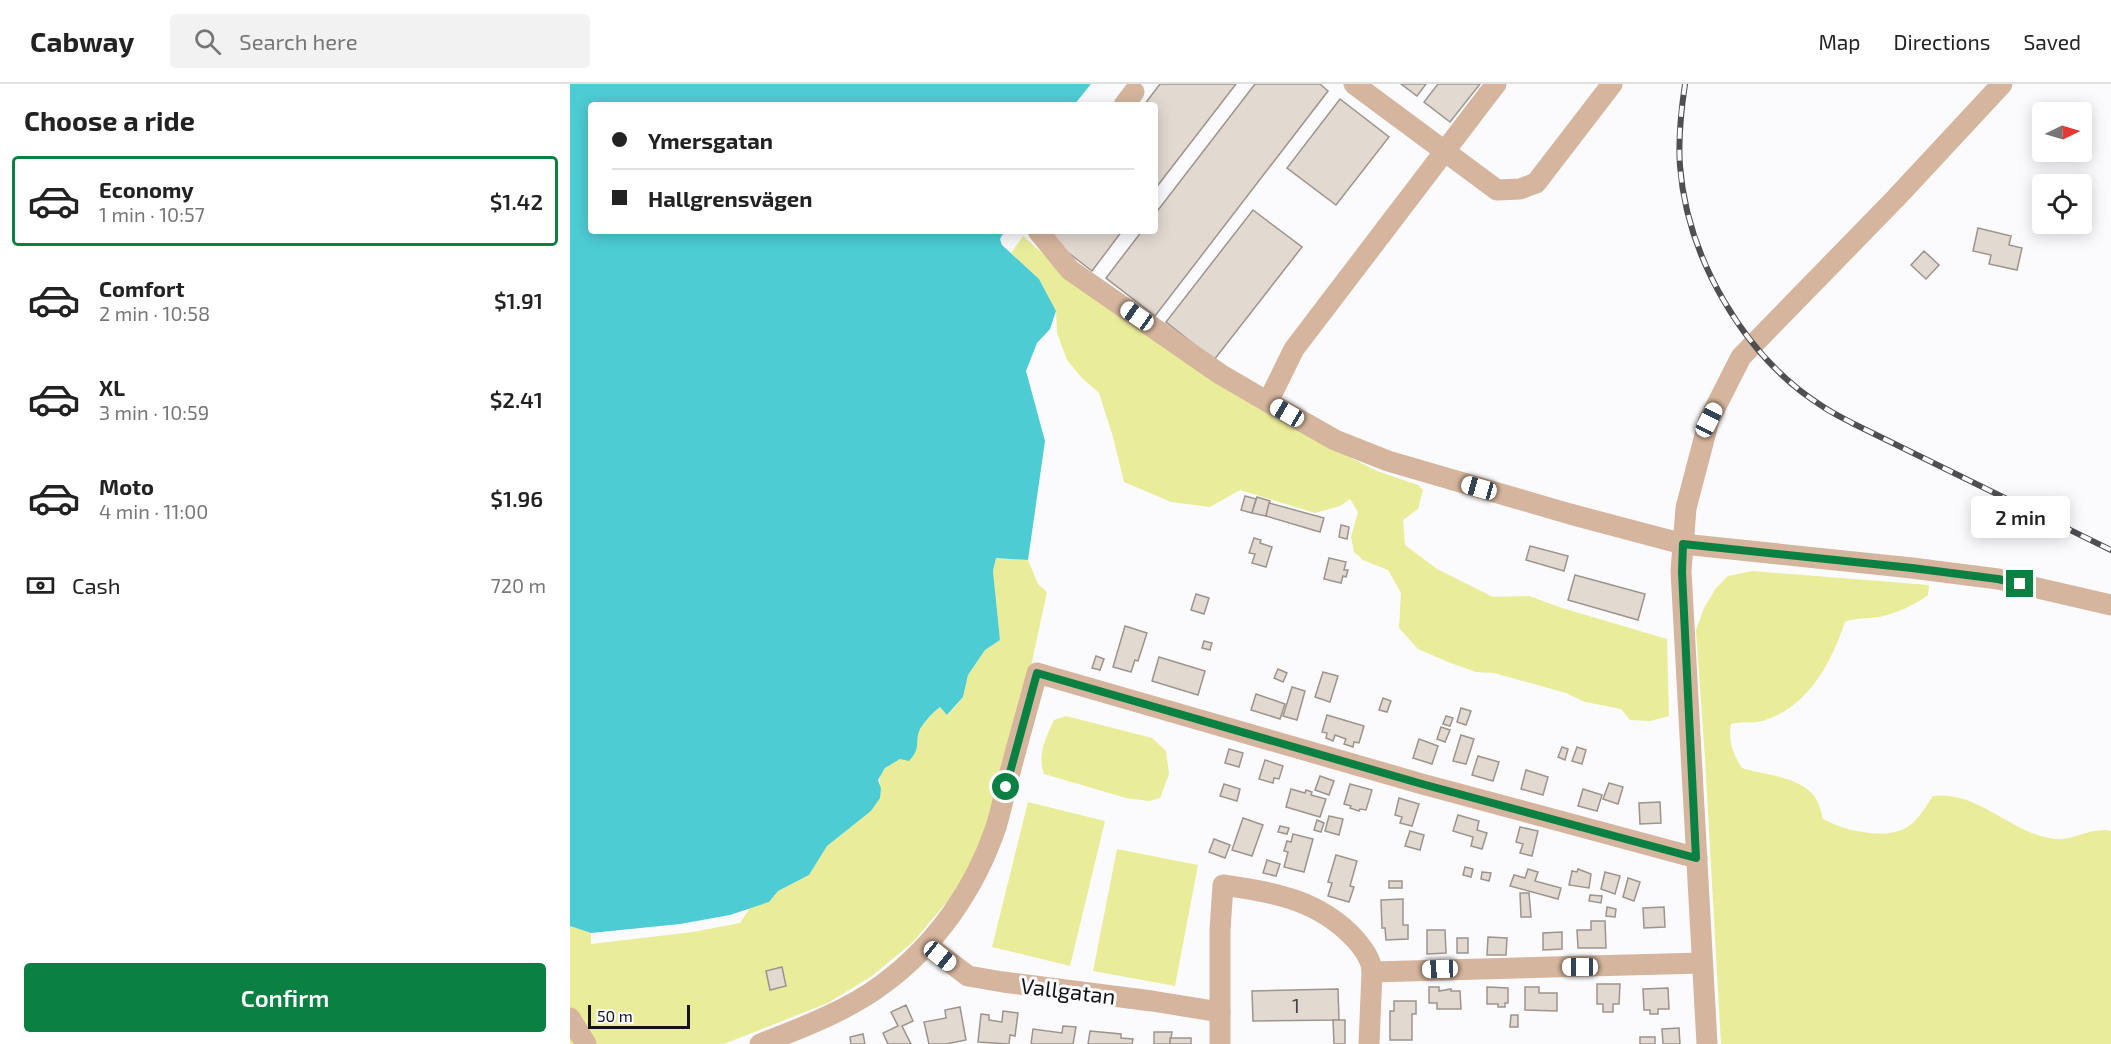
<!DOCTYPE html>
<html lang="en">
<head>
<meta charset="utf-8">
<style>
	:root { --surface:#fff; --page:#f2f2f2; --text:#222; --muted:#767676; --line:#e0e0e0; --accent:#0b8043 }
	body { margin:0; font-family:"Exo 2",sans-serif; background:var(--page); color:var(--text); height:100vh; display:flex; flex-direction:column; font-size:22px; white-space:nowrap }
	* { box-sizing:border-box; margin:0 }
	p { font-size:20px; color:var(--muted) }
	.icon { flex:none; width:33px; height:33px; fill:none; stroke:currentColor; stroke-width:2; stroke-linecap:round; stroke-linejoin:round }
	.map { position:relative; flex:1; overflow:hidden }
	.details { display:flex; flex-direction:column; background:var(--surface); width:570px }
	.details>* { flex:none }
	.top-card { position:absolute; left:18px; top:18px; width:570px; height:132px; border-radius:6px; box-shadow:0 3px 15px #0003; display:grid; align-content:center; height:132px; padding:0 24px; background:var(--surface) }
	.needle { width:39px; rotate:85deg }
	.buttons { position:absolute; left:1462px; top:18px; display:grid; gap:12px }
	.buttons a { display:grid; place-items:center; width:60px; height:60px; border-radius:6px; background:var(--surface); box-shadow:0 3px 15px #0003; font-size:30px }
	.scale { position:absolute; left:18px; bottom:15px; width:102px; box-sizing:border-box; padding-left:6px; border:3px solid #151519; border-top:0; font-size:16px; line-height:21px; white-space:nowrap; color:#151519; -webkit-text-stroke:4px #fbfbfd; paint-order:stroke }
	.end { position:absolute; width:27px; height:27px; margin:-14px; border:8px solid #0b8043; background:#fff; box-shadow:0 0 0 3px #fff }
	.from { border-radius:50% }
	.bubble { position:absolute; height:42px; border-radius:6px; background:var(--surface); box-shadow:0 3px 15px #0003; font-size:20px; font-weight:600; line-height:42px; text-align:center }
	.car { position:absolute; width:18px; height:36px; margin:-18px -9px; border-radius:8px; box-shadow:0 0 4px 2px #0007; background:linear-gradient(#fff 24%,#345 0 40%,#fff 0 76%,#345 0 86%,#fff 0) }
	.top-card b { display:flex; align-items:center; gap:21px; height:57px; font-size:22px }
	.top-card b+b { border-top:2px solid var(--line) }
	.top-card i { width:15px; height:15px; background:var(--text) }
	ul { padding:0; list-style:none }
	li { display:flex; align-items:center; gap:18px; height:90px; margin:0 12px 9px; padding:0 12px; border:3px solid transparent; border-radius:6px }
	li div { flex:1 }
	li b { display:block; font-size:22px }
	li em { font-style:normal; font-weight:600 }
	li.active { border-color:var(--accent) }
	li>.icon { width:54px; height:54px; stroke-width:1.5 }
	h2 { padding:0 24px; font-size:27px; line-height:72px }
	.pay { display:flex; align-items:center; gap:15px; height:66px; padding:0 24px; font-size:22px }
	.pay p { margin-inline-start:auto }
	.cta { display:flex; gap:12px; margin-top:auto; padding:12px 24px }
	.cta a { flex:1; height:69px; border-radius:6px; background:var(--accent); color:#fff; font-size:24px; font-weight:600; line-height:69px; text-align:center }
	header { display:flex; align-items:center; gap:36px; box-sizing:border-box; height:84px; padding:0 30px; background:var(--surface); border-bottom:2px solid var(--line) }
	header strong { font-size:28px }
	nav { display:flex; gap:33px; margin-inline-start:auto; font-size:21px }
	.search { width:420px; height:54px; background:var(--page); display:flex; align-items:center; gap:15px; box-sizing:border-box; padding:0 21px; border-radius:6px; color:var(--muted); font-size:22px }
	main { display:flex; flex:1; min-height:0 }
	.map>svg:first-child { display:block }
</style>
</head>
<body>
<header>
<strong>Cabway</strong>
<div class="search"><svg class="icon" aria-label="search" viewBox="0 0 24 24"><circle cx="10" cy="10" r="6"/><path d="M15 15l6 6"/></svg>Search here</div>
<nav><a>Map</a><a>Directions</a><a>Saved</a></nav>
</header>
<main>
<section class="details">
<h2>Choose a ride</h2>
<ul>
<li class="active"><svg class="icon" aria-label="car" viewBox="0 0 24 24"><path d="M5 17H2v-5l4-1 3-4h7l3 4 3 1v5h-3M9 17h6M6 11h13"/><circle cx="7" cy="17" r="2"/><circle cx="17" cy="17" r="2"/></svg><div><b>Economy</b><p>1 min · 10:57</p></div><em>$1.42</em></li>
<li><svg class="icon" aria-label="car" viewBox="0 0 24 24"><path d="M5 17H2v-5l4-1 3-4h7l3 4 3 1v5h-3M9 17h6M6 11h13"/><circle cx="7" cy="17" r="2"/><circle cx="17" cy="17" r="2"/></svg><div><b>Comfort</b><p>2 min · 10:58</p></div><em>$1.91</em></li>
<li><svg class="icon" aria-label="car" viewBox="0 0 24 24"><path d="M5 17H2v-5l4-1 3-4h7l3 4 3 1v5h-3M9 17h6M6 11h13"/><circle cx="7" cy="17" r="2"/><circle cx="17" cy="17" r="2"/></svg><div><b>XL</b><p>3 min · 10:59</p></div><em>$2.41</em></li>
<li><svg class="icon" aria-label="car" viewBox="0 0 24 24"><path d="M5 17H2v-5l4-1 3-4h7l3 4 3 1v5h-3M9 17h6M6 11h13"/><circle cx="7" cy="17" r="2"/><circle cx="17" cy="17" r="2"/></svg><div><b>Moto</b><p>4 min · 11:00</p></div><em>$1.96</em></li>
</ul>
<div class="pay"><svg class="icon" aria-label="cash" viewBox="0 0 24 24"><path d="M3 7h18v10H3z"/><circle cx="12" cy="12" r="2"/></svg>Cash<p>720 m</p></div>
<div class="cta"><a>Confirm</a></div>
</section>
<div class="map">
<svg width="1541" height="960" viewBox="0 0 1541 960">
	<rect width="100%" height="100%" fill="#fbfbfd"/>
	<g fill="#e9ed99">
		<path d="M453 152 510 203 730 348 807 387 848 401 853 406 848 425 833 436 835 461 867 485 923 513 959 512 992 524 1097 555 1099 632 1080 637 1060 636 1051 625 1015 618 996 609 924 589 906 588 878 578 848 565 829 544 831 509 818 486 793 476 784 468 781 453 788 428 780 415 770 422 745 429 670 406 640 423 601 418 554 398 543 353 529 309 511 293 497 276 487 249 486 227 469 195 441 169Z"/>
		<path d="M426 474 458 476 468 500 477 508 445 656 424 728 401 784 376 819 343 858 302 892 258 919 154 960H0V842L21 849V860L123 848 170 839 180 824 199 818 208 807 239 791 257 762 301 727 311 704C305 688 320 679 333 674L339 676C351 664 344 658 350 645 355 637 362 629 370 623L378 631 393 613 398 591 415 566 430 556 423 487Z"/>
		<path d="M1182 487 1359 501 1358 511C1345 521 1325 530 1309 533 1297 535 1286 533 1275 538 1261 579 1238 624 1192 637 1182 640 1171 637 1161 640 1158 656 1163 671 1172 684 1194 691 1229 692 1244 712 1249 718 1251 728 1253 735 1275 747 1317 757 1339 742 1349 735 1356 722 1363 712 1409 706 1443 752 1487 755 1503 757 1522 742 1541 747V960H1151L1135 675 1126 546 1134 524 1146 504 1158 492Z"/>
		<path d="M496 632 582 654 596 667 599 690 590 714 579 717 556 714 474 690C467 671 476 653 484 636Z"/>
		<path d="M458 718 535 737 500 882 422 863Z"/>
		<path d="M547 765 628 781 605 902 523 887Z"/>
	</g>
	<path fill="#4eccd4" d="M0 0H521L504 21H21V147H429L433 150 430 155 432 161 469 195 486 227 480 245 467 259 456 287 475 357 458 476 426 474 423 487 430 556 415 566 398 591 393 613 377 631 370 623C362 629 355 637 350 645 344 659 352 663 339 677L330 675 315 684 308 696 311 704 310 714 301 727 257 762 239 791 208 807 199 818 160 831 110 840 21 849 0 842Z"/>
	<g fill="#e2d9d1" stroke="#9d948d" stroke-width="1.5">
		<path d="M590 0H666L585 105V21H574Z"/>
		<path d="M685 0H750L758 7 585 232 536 194 572 147H585V130Z"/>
		<path d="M831 0H856L847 12Z"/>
		<path d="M868 0H910L880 38 854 18Z"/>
		<path d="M770 15 819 53 766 121 717 84Z"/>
		<path d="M683 126 732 163 644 276 596 238Z"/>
		<path d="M1408 144 1441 152 1439 161 1452 164 1447 186 1419 180 1421 171 1403 167Z"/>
		<path d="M477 147H552L522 187 474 150Z"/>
		<path d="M1354 167 1369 181 1356 195 1341 181Z"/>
		<path d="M675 412 686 415 682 429 671 426Z"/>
		<path d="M687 413 700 417 696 432 682 429Z"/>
		<path d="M699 419 754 434 750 448 696 432Z"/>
		<path d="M771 441 779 443 777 455 769 453Z"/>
		<path d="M684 454 691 456 690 459 702 463 696 483 682 479 685 470 679 469Z"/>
		<path d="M960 462 998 472 994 487 956 476Z"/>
		<path d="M759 474 776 478 774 486H778L776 493 773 492 771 499 754 495Z"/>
		<path d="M1005 491 1075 510 1068 536 998 516Z"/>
		<path d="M626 510 639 514 634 530 621 526Z"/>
		<path d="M555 542 577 549 568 577 565 576 561 588 543 583Z"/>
		<path d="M634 557 642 559 640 566 632 564Z"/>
		<path d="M526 572 534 575 530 586 522 584Z"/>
		<path d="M589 573 635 587 628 611 582 597Z"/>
		<path d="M708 585 717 589 713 598 704 594Z"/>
		<path d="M753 588 768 592 760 618 745 613Z"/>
		<path d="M722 603 735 607 727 636 713 632Z"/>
		<path d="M686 610 715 620 710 635 681 626Z"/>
		<path d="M813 614 821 617 817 628 809 626Z"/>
		<path d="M891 624 901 627 896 641 887 638Z"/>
		<path d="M757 631 794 642 789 659 784 658 783 663 774 660 776 655 765 651 763 657 756 654 757 649 752 648Z"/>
		<path d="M876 632 883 634 880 642 873 640Z"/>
		<path d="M871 643 880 646 875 658 867 655Z"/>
		<path d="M891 651 904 655 896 680 883 677Z"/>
		<path d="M849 655 868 662 862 680 843 674Z"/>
		<path d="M992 663 998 665 995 676 988 673Z"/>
		<path d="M1007 663 1016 666 1012 680 1002 677Z"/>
		<path d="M659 665 673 669 669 683 655 679Z"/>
		<path d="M908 672 929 678 923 697 902 691Z"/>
		<path d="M695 676 713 682 709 695 704 694 703 699 689 695Z"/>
		<path d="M956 686 978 693 973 711 951 705Z"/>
		<path d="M750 692 764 697 759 711 745 706Z"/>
		<path d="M1039 699 1053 703 1048 720 1033 715Z"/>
		<path d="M654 700 670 705 667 717 650 712Z"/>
		<path d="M780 700 802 706 796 726 790 725 789 727 780 724 781 722 774 720Z"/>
		<path d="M721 705 735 709 736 706 742 708 741 711 756 715 750 733 716 723Z"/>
		<path d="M1013 705 1032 711 1027 727 1008 722Z"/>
		<path d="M829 714 849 720 842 742 830 739 832 733 825 731Z"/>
		<path d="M1090 718 1091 739 1070 740 1069 719Z"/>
		<path d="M888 731 909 737 907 746 917 749 912 765 901 762 903 753 883 747Z"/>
		<path d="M759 732 773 735 769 751 755 747Z"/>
		<path d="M673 734 693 741 682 772 662 766Z"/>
		<path d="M747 736 754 739 751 748 744 746Z"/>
		<path d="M710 742 719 744 717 750 708 748Z"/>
		<path d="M950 743 968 747 962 772 950 769 953 760 946 758Z"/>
		<path d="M840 747 854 751 850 766 835 762Z"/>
		<path d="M723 750 743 755 734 788 714 783 718 768 714 767 717 757 721 758Z"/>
		<path d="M644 755 660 761 655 774 639 768Z"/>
		<path d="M766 771 787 777 780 802 784 803 779 818 758 812 762 799 758 798Z"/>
		<path d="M697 776 710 780 706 792 693 789Z"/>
		<path d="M895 783 903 785 901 793 893 791Z"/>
		<path d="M958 785 968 788 965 797 991 804 988 815 940 802 944 791 955 794Z"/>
		<path d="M1008 785 1021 790 1019 804 999 801 1002 787 1007 788Z"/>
		<path d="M912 788 921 789 919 797 911 795Z"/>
		<path d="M1035 788 1050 792 1045 810 1031 805Z"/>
		<path d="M1058 794 1070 798 1064 817 1053 813Z"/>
		<rect x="819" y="797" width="13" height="7"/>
		<path d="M950 809H959L961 833H951Z"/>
		<path d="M1020 811 1032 812 1031 819 1019 817Z"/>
		<path d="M833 815V841H838V855L816 856 815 844H812L811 816Z"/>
		<path d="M1037 823 1046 825 1045 833 1036 832Z"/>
		<path d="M1094 823 1095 843 1074 844 1073 824Z"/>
		<path d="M1021 837H1035L1036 864H1008L1007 846H1021Z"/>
		<path d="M857 846H875L876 869 857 870Z"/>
		<path d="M992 848V865L973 866V849Z"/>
		<path d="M918 853 937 854 936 871H917Z"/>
		<rect x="887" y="854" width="11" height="15"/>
		<path d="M212 883 216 902 200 906 196 887Z"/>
		<path d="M1027 900H1050L1049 920H1043V928H1033V920H1027Z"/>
		<path d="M859 903H869V907L881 905V907H890L891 925H867V919H859Z"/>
		<path d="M917 903 938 904V919H935V923H928V920H917Z"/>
		<path d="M955 903H969V909H987V927L955 926Z"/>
		<path d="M1098 904 1099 925H1088V930H1080V926H1074L1073 905Z"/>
		<path d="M768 905 769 936 683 937 682 907Z"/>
		<path d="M824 917H846V930H842V956H820V927H824Z"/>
		<path d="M336 921 343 937 332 942 341 960H318L313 949 328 942 321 928Z"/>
		<path d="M390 923 396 956 376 960H359L354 938 376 934 375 926Z"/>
		<path d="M433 927 448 929 445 952 440 951 439 960 408 958 411 930 419 931V936L432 938Z"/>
		<path d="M941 931H948V943H940Z"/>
		<path d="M763 936H775V960H764Z"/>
		<path d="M493 942 506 943 503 960H461L463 945 492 949Z"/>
		<path d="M1109 944 1110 960H1093L1092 945Z"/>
		<path d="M520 947 551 950V954L563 955 562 960H518Z"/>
		<path d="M584 948H602L600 960H584Z"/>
		<path d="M293 950 295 960H281L280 953Z"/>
		<rect x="1070" y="953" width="15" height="7"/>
		<rect x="600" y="954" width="21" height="6"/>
	</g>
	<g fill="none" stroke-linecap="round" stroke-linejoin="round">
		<g stroke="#d5b59d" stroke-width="21">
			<path d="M784 0 927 106 950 105 966 99 1042 0"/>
			<path d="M554 21 564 8"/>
			<path d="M468 147 500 186 650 290 698 318 724 265 926 0"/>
			<path d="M698 318 765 356 818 377 1000 430 1113 460 1342 484 1428 495 1541 521"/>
			<path d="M357 861 398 892 433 898 582 917 650 928"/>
			<path d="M0 934 16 960"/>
			<path d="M190 960C229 945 279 926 313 900 366 861 405 805 426 743 432 723 436 702 442 681 450 650 459 620 467 589L852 700 1127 774"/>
			<path d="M650 960V846L653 801C704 808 749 816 785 855 793 864 802 876 802 888L1132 879"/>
			<path d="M799 960 802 888"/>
			<path d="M1137 960 1111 487 1116 424 1139 336 1171 273 1326 114 1432 0"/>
		</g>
		<g stroke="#4f4f52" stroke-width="6">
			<path id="rail" d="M1115 0C1111 27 1108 55 1110 82 1117 173 1174 273 1252 322 1262 329 1273 334 1284 340L1541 466"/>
		</g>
		<use href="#rail" stroke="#fbfbfd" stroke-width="4" stroke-dasharray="11" stroke-linecap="butt"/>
	</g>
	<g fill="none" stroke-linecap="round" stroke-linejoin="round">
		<path stroke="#0b8043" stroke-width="8" d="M436 703 467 589 852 700 1126 774 1112 488 1113 460 1342 484 1428 495 1450 500"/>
	</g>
	<g text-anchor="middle" stroke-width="6" stroke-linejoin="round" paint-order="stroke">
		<g font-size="20" fill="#484647">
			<text x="726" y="929">1</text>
		</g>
		<g font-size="22" fill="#151519" stroke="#fbfbfd">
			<text transform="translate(498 907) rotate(7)" y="8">Vallgatan</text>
		</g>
	</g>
</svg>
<div class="buttons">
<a><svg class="needle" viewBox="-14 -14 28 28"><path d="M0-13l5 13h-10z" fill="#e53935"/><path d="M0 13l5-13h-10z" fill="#767676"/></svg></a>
<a><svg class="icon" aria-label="locate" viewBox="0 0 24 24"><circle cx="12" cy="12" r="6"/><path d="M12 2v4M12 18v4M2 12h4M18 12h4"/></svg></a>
</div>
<div class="scale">50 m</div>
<i class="end from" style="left:436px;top:703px"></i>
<i class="end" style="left:1450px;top:500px"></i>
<div class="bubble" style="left:1401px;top:412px;width:99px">2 min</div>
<i class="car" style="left:567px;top:232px;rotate:305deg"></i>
<i class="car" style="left:717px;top:329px;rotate:300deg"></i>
<i class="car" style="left:1139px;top:336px;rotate:27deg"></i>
<i class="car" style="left:909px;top:404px;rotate:286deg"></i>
<i class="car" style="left:370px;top:872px;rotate:129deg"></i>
<i class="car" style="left:1010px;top:883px;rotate:270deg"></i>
<i class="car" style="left:870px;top:885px;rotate:268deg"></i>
<div class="top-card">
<b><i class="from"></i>Ymersgatan</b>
<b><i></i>Hallgrensvägen</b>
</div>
</div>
</main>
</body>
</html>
